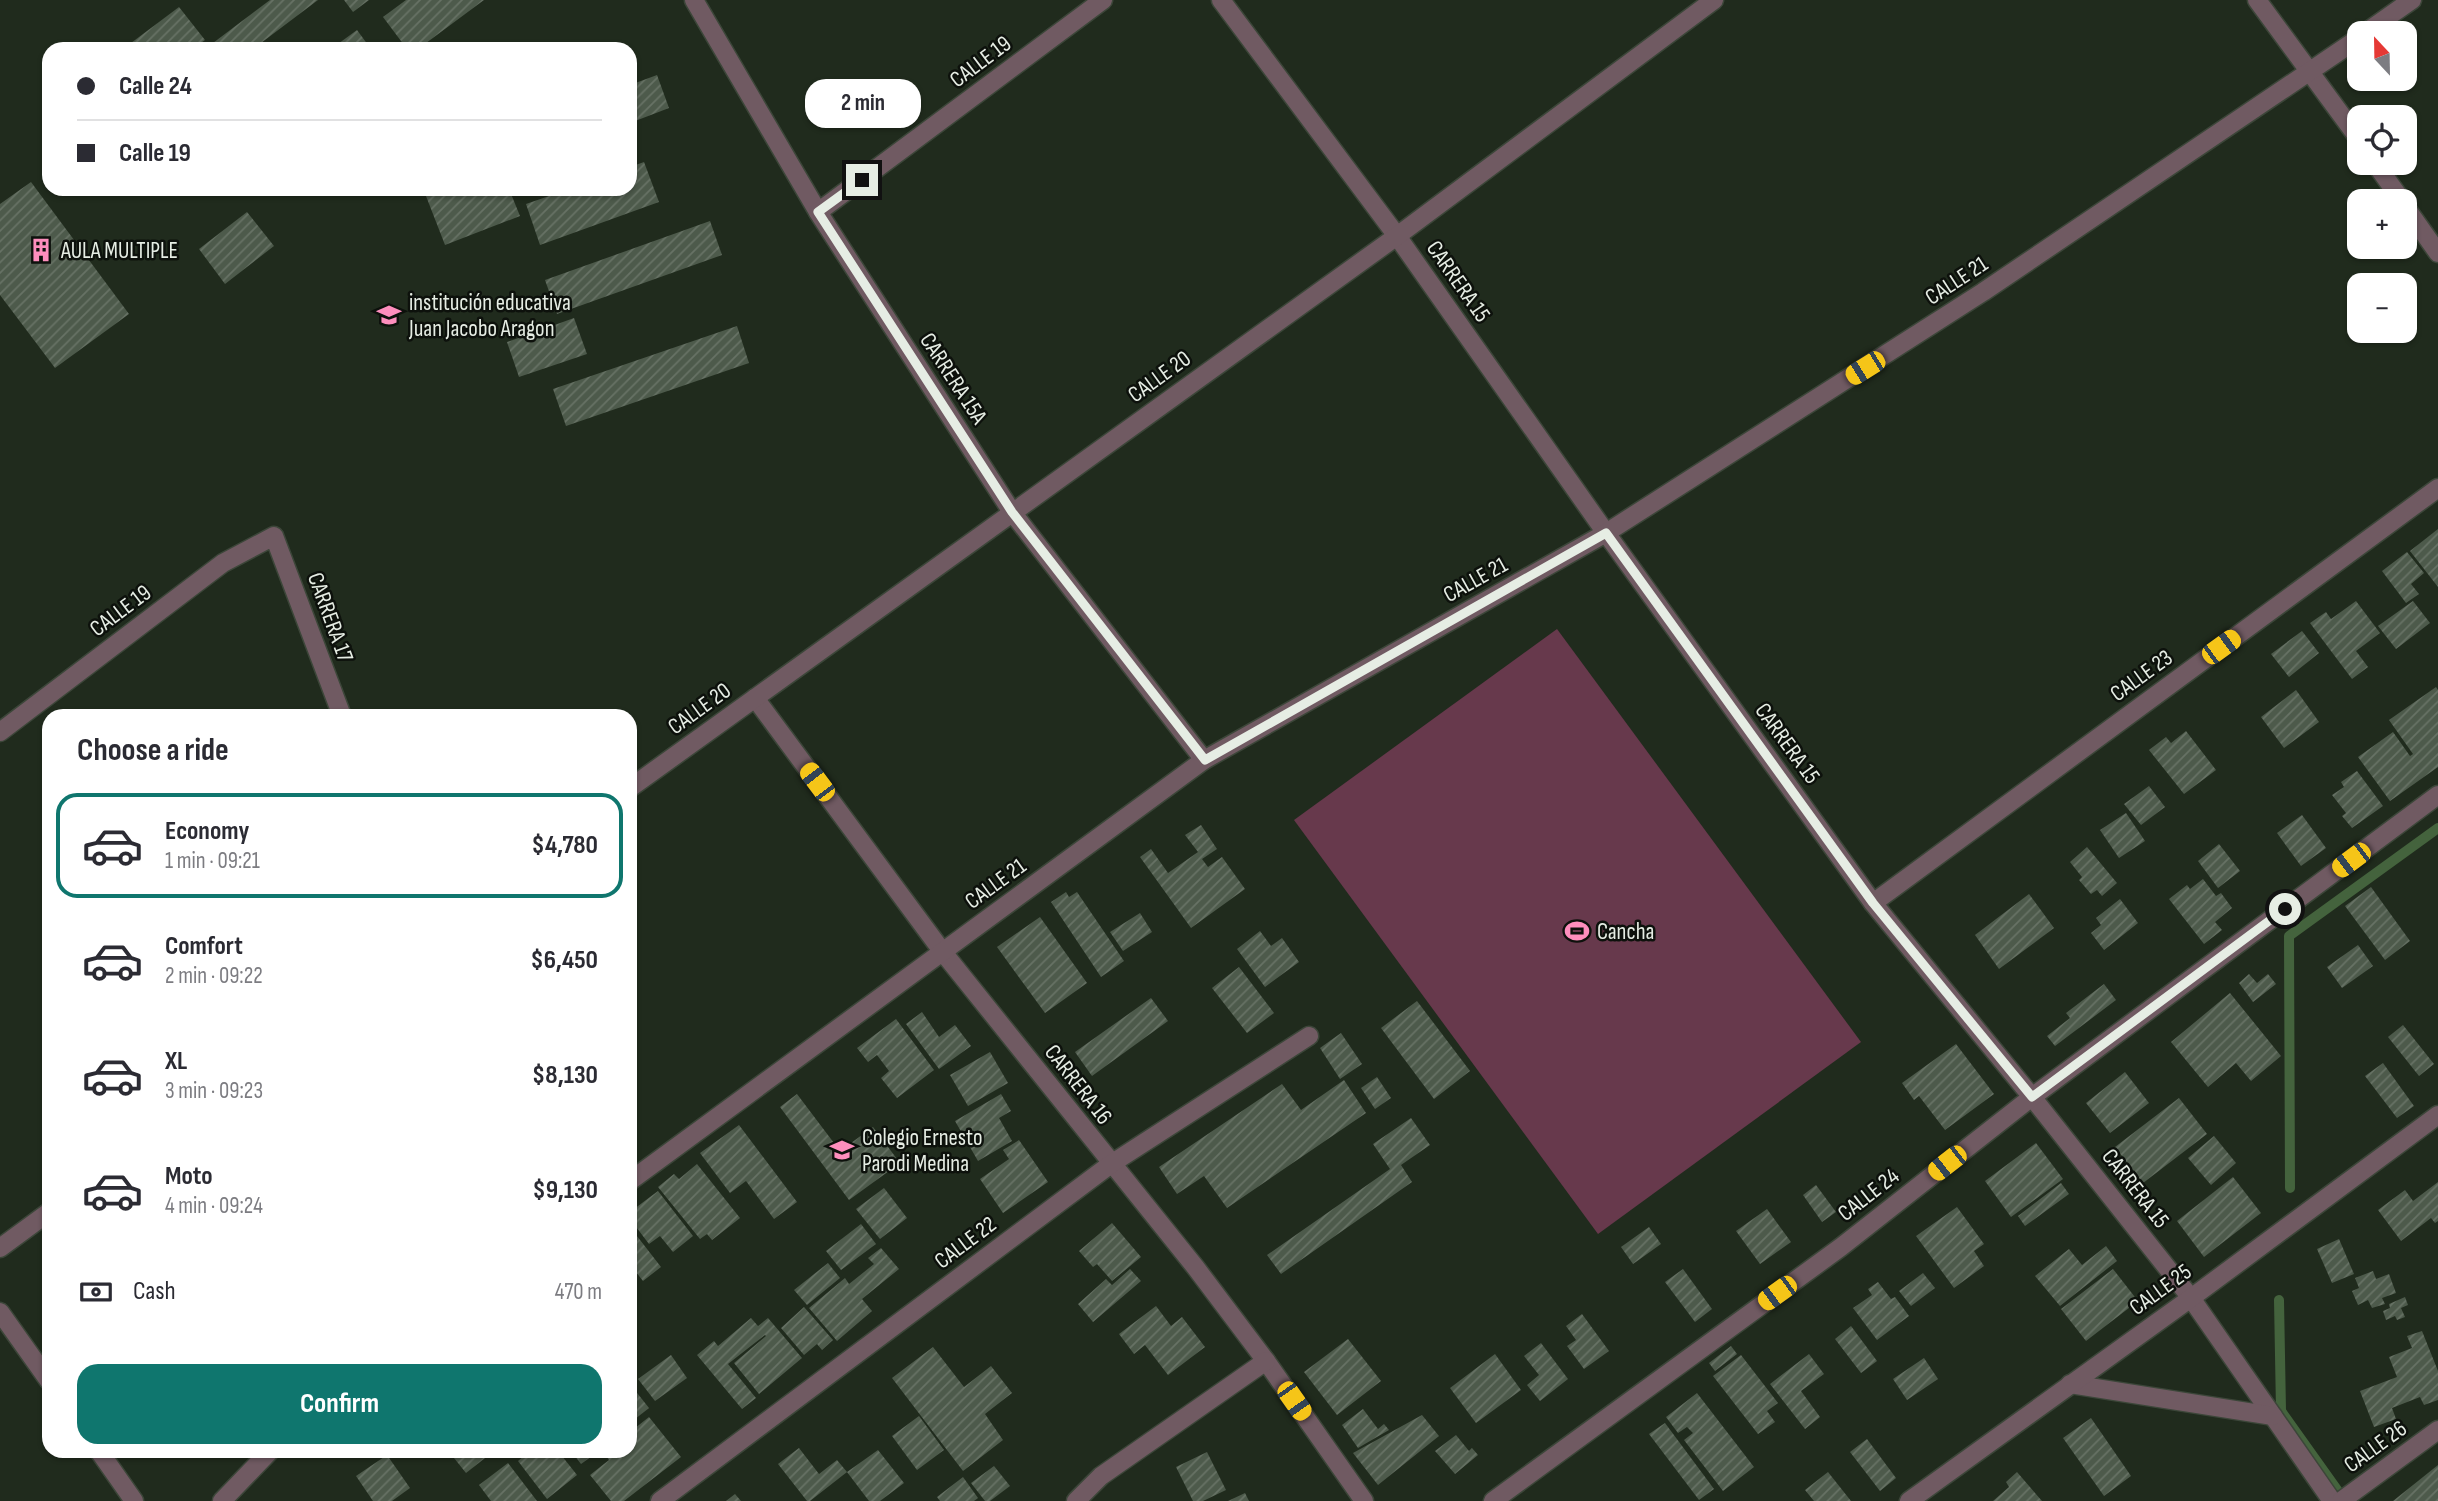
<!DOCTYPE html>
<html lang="en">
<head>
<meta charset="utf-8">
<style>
	:root { --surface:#fff; --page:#f2f2f3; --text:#2b2b33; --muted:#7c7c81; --line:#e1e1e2; --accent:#0f766e }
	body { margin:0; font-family:"Sofia Sans Condensed",sans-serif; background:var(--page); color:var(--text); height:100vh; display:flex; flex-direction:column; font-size:26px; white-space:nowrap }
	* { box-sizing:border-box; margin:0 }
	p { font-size:23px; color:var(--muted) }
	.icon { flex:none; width:38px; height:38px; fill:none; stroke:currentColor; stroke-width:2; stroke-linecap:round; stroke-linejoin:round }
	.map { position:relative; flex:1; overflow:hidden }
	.panel { position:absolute; left:42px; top:709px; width:595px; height:749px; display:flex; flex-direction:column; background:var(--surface); border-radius:21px; box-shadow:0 2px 5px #0004 }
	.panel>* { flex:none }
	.guide { position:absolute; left:42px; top:42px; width:595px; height:154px; border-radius:21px; box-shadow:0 2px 5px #0004; display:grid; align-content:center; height:154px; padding:0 35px; background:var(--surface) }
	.needle { width:46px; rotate:338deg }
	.buttons { position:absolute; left:2347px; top:21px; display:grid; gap:14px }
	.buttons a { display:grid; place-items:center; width:70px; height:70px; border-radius:14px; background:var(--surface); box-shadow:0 2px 5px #0004; font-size:35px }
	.end { position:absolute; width:32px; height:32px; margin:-16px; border:9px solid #e6ede4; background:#111; box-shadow:0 0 0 4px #111 }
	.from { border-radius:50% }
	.bubble { position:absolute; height:49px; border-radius:21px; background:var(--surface); box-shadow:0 2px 5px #0004; font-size:23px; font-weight:700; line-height:49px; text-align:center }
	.car { position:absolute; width:21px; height:42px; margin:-21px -10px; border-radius:9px; box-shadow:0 0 5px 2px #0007; background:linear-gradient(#f5c518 24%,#345 0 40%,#f5c518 0 76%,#345 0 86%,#f5c518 0) }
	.guide b { display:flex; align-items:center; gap:24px; height:66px; font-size:26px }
	.guide b+b { border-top:2px solid var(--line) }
	.guide i { width:18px; height:18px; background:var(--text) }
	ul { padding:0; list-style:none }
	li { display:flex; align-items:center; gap:21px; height:105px; margin:0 14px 10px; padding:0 21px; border:4px solid transparent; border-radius:21px }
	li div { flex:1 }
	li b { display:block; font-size:26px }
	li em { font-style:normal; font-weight:700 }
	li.on { border-color:var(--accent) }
	li>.icon { width:63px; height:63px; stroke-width:1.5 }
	h2 { padding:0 35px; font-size:32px; line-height:84px }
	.pay { display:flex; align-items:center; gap:18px; height:77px; padding:0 35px; font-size:26px }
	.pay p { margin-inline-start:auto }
	.action { display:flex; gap:14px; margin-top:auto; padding:14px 35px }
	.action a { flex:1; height:80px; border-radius:21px; background:var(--accent); color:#fff; font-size:28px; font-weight:700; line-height:80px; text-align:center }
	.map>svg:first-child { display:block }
</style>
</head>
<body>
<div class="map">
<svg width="2438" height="1501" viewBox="0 0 2438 1501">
	<defs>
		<pattern id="building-hatch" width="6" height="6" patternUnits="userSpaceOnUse" patternTransform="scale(1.75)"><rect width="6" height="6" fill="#4d5a4b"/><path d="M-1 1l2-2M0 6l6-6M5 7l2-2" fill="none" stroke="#677265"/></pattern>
	</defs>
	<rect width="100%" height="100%" fill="#202b1d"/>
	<path fill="#67394c" d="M1557 629 1861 1042 1598 1234 1294 820Z"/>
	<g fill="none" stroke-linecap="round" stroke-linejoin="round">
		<g stroke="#44633d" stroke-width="10">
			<path d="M2290 1188 2289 936 2438 828"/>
			<path d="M2279 1300 2281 1411 2345 1501"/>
		</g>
	</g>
	<g fill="url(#building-hatch)">
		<path d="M270 0H318L253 49H205Z"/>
		<path d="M344 0H369L353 12Z"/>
		<path d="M406 0H484L418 49H407L383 17Z"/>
		<path d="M179 7 205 40 193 49H123Z"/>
		<path d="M357 30 371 49H331Z"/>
		<path d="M657 75 669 108 630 123V85Z"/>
		<path d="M644 162 659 202 540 245 526 204 569 189H630V167Z"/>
		<path d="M31 182 129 314 55 368 0 295V204Z"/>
		<path d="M443 189H509L520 216 445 245 426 196Z"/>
		<path d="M247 212 274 246 225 284 199 249Z"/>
		<path d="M710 221 722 255 557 314 545 280Z"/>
		<path d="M574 318 587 354 519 377 507 342Z"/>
		<path d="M737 326 749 363 566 426 553 389Z"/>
		<path d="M2438 529V587L2410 551Z"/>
		<path d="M2407 552 2424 573 2411 584 2419 594 2406 603 2382 571Z"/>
		<path d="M2356 601 2380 633 2356 651 2368 667 2352 679 2310 623 2326 612 2331 619Z"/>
		<path d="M2413 601 2430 623 2396 649 2378 626Z"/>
		<path d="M2302 631 2319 653 2289 677 2271 654Z"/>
		<path d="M2436 687 2438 690V767L2390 801 2358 757 2393 732 2410 756 2413 754 2389 720Z"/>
		<path d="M2296 690 2319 722 2284 748 2261 717Z"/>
		<path d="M2186 731 2216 770 2184 794 2149 750 2166 737 2171 743Z"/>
		<path d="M2357 771 2383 806 2352 828 2342 816 2346 813 2332 795 2344 787 2341 782Z"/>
		<path d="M2149 786 2165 807 2141 825 2124 804Z"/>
		<path d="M2126 813 2145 841 2119 858 2100 830Z"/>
		<path d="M2302 815 2326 848 2301 866 2277 833Z"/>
		<path d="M1201 825 1217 849 1202 859 1208 867 1222 857 1245 889 1191 928 1140 857 1151 849 1168 873 1198 852 1185 835Z"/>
		<path d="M2219 844 2240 871 2218 888 2198 861Z"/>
		<path d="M2087 847 2117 883 2102 896 2097 890 2091 894 2079 880 2082 877 2070 862Z"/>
		<path d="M2203 879 2216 896 2221 893 2232 908 2215 922 2222 930 2204 944 2169 899 2187 885 2190 889Z"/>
		<path d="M2371 887 2410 941 2385 960 2345 906Z"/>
		<path d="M1066 892 1069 897 1077 892 1124 961 1101 977 1051 902Z"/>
		<path d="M2029 894 2054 928 1999 969 1975 935Z"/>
		<path d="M2120 899 2138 923 2104 950 2091 933 2101 925 2096 918Z"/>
		<path d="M1140 913 1152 932 1123 951 1110 932Z"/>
		<path d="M1040 917 1087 983 1045 1013 997 947Z"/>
		<path d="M1260 931 1271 946 1282 938 1299 962 1265 987 1237 949Z"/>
		<path d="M2358 945 2373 966 2342 988 2327 967Z"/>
		<path d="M1239 967 1274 1013 1247 1033 1212 988Z"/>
		<path d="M2249 974 2257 983 2268 974 2276 984 2253 1002 2239 983Z"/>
		<path d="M2104 984 2116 1000 2055 1046 2047 1036 2070 1018 2066 1013Z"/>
		<path d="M2230 993 2281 1056 2251 1081 2236 1063 2208 1087 2171 1042Z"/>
		<path d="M1151 998 1168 1021 1092 1076 1075 1052Z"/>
		<path d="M1417 1001 1470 1071 1434 1099 1381 1028Z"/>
		<path d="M922 1012 939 1037 955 1025 971 1046 939 1069 906 1024Z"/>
		<path d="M896 1019 934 1070 897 1098 881 1078 889 1071 877 1055 868 1062 857 1048Z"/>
		<path d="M2403 1025 2434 1064 2419 1076 2388 1037Z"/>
		<path d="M1341 1033 1362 1064 1340 1079 1320 1048Z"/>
		<path d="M1956 1044 1994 1094 1945 1130 1919 1096 1914 1100 1902 1083Z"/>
		<path d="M990 1052 1008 1083 968 1106 950 1075Z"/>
		<path d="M2383 1063 2414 1106 2397 1118 2365 1076Z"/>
		<path d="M2125 1072 2149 1103 2110 1133 2086 1103Z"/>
		<path d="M1377 1077 1391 1098 1375 1109 1361 1088Z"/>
		<path d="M1344 1080 1366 1113 1227 1208 1204 1176 1177 1194 1159 1167 1282 1084 1301 1110Z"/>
		<path d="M797 1094 840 1151 873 1127 900 1163 849 1200 780 1107Z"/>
		<path d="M1001 1094 1011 1111 999 1118 1012 1141 978 1161 955 1121Z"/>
		<path d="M2179 1098 2207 1134 2143 1183 2115 1147Z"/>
		<path d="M1411 1118 1430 1145 1401 1165 1412 1182 1281 1274 1267 1255 1390 1169 1373 1144Z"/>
		<path d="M739 1125 797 1202 774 1219 746 1181 730 1193 700 1153Z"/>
		<path d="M2214 1136 2236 1163 2211 1185 2188 1158Z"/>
		<path d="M1019 1140 1048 1182 1003 1213 980 1179 1009 1159 1003 1150Z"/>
		<path d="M2036 1143 2063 1179 2011 1217 1985 1181Z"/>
		<path d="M697 1164 740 1218 712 1240 707 1234 700 1239 658 1187 674 1174 679 1179Z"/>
		<path d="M2233 1177 2261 1213 2204 1257 2177 1221Z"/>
		<path d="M2438 1182V1221L2435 1223 2431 1218 2401 1241 2378 1210 2405 1190 2413 1201Z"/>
		<path d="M2061 1183 2069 1194 2025 1226 2018 1216Z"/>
		<path d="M1816 1185 1836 1212 1822 1222 1803 1195Z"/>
		<path d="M884 1188 907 1218 880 1239 856 1209Z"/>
		<path d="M658 1191 693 1236 673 1252 660 1236 649 1244 630 1219V1212Z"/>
		<path d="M1957 1207 1984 1244 1974 1251 1984 1266 1954 1288 1916 1236Z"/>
		<path d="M1767 1209 1791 1242 1760 1264 1736 1231Z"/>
		<path d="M1112 1223 1141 1257 1112 1281 1097 1264 1093 1267 1079 1251Z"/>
		<path d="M861 1224 876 1244 841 1270 826 1251Z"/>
		<path d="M630 1227 661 1267 643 1281 632 1267 630 1269Z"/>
		<path d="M1649 1227 1661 1244 1633 1264 1621 1247Z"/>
		<path d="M2339 1239 2354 1274 2332 1283 2317 1249Z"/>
		<path d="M2106 1246 2117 1261 2060 1306 2035 1276 2069 1249 2082 1265Z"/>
		<path d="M881 1248 899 1269 862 1299 872 1311 837 1341 809 1308 845 1278 849 1284 874 1264 868 1258Z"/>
		<path d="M828 1263 840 1278 807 1305 794 1290Z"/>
		<path d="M1130 1269 1141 1281 1093 1322 1078 1304 1106 1279 1112 1285Z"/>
		<path d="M1683 1269 1712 1309 1695 1322 1665 1282Z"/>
		<path d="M2113 1269 2138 1301 2086 1341 2061 1309Z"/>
		<path d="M2373 1271 2376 1279 2389 1274 2396 1293 2382 1298 2385 1304 2372 1308 2368 1300 2358 1305 2352 1291 2359 1288 2355 1278Z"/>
		<path d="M1923 1273 1935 1288 1911 1306 1899 1291Z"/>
		<path d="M1878 1282 1891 1299 1895 1297 1909 1316 1877 1340 1853 1308 1872 1295 1868 1289Z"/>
		<path d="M2405 1297 2408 1305 2401 1308 2405 1317 2397 1320 2395 1316 2386 1320 2383 1311 2390 1308 2389 1304Z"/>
		<path d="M1156 1306 1171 1326 1182 1317 1205 1347 1168 1375 1145 1345 1134 1354 1119 1334Z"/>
		<path d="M804 1307 833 1340 822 1350 817 1344 804 1355 781 1328Z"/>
		<path d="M1582 1314 1609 1351 1584 1369 1567 1346 1576 1340 1566 1326Z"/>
		<path d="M751 1318 758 1326 768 1318 802 1358 759 1394 734 1363 766 1336 765 1335 728 1364 756 1398 742 1409 697 1355 714 1341 718 1346Z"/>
		<path d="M1851 1326 1877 1361 1861 1373 1835 1339Z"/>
		<path d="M2422 1331 2438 1371V1400L2424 1405 2420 1397 2392 1408 2396 1419 2374 1427 2360 1391 2397 1377 2389 1357 2412 1348 2407 1336Z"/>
		<path d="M1348 1339 1381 1381 1337 1415 1304 1372Z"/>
		<path d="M1541 1343 1568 1379 1540 1401 1527 1385 1539 1375 1524 1356Z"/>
		<path d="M1731 1346 1737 1354 1715 1371 1709 1363Z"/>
		<path d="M933 1347 964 1387 991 1366 1012 1393 985 1414 1003 1440 963 1471 892 1378Z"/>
		<path d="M1495 1354 1521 1390 1476 1423 1450 1388Z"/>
		<path d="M1809 1354 1824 1374 1801 1391 1820 1417 1805 1429 1770 1384Z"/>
		<path d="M671 1355 687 1378 655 1401 638 1379Z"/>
		<path d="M1741 1355 1778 1403 1767 1411 1775 1422 1758 1434 1713 1376Z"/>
		<path d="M1924 1358 1938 1379 1907 1400 1893 1379Z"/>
		<path d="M630 1384 649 1408 630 1423Z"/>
		<path d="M1697 1393 1754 1467 1723 1491 1684 1440 1693 1433 1687 1427 1678 1433 1666 1417Z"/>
		<path d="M1363 1409 1378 1429 1384 1424 1389 1430 1358 1448 1342 1425Z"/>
		<path d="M1422 1415 1439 1436 1378 1485 1353 1453Z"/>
		<path d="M919 1416 944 1450 917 1470 892 1436Z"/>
		<path d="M649 1417 681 1457 624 1501H611L590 1475 609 1460 604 1453 607 1451H630V1432Z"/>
		<path d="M2091 1418 2131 1476 2104 1496 2063 1438Z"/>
		<path d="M1665 1423 1714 1489 1699 1500 1649 1434Z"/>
		<path d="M1456 1435 1469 1451 1472 1448 1478 1455 1455 1474 1435 1451Z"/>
		<path d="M1867 1439 1896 1478 1880 1491 1850 1452Z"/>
		<path d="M799 1448 819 1474 837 1460 847 1472 810 1501H807L778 1464Z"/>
		<path d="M878 1450 904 1483 880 1501H869L847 1472Z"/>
		<path d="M463 1451H494L466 1473 454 1458Z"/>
		<path d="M530 1451H558L577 1475 547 1499 518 1461Z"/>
		<path d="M571 1451H599L581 1464Z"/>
		<path d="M1207 1452 1226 1490 1203 1501H1193L1176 1467Z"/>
		<path d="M387 1455 410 1488 392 1501H373L356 1476Z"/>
		<path d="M508 1463 537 1501H491L479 1485Z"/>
		<path d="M2438 1465V1501H2393Z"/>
		<path d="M994 1466 1010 1486 990 1501H985L971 1483Z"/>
		<path d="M1828 1472 1851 1501H1814L1805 1490Z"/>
		<path d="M2017 1472 2042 1501H1993L2009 1487 2006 1482Z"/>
		<path d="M963 1477 978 1498 974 1501H940L937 1497Z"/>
		<path d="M1245 1493 1249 1501H1228Z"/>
		<path d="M735 1494 741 1501H726Z"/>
	</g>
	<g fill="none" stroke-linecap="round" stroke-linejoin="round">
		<g stroke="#3c4639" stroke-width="21">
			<g id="minor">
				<path d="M694 0 818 212 1012 512 1204 760"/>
				<path d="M1221 0 1397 236 1606 533 1873 903 2032 1097 2191 1298 2332 1501"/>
				<path d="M2257 0 2359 139"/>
				<path d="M2365 33 2412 0"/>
				<path d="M2375 163 2402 201"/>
				<path d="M2404 205 2438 253"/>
				<path d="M818 212 1103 0"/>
				<path d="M755 698 942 951 1196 1268 1266 1361 1364 1501"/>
				<path d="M0 732 223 563 274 536 342 716"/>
				<path d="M630 788 1397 236 1714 0"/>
				<path d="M1873 903 2438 488"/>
				<path d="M630 1181 1204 760 1606 533 1983 292 2359 38"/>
				<path d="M0 1248 49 1212"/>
				<path d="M0 1312 49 1381"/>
				<path d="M2070 1384 2273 1416"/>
				<path d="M99 1451 134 1501"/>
				<path d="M222 1501 270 1451"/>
				<path d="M660 1501 1111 1164 1309 1036"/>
				<path d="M1076 1501 1101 1476 1266 1361"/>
				<path d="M1493 1501 1841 1247 2032 1097 2438 795"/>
				<path d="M1909 1501 2191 1298 2438 1115"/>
				<path d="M2341 1501 2438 1430"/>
			</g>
		</g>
		<use href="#minor" stroke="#705a62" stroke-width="18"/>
	</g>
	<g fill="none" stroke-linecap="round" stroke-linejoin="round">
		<path stroke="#e6ede4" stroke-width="9" d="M862 180 818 212 1012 512 1205 760 1606 533 1873 903 2032 1097 2285 909"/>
	</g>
	<defs>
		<g id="building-bare" transform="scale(1.89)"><path d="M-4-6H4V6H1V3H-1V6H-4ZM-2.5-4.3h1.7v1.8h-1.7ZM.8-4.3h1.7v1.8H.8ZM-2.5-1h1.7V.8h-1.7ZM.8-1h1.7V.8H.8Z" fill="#fe8ebd" stroke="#0d110c" stroke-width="2.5" paint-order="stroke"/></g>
		<g id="school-bare" transform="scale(1.89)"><path d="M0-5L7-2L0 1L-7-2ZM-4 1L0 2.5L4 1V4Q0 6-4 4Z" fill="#fe8ebd" stroke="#0d110c" stroke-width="2.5" paint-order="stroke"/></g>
		<g id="stadium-bare" transform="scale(1.89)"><path d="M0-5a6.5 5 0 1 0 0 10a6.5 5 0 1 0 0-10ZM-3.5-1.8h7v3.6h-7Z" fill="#fe8ebd" stroke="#0d110c" stroke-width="2.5" paint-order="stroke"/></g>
	</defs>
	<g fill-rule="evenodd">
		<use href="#building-bare" x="41" y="250"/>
		<use href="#school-bare" x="389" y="315"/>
		<use href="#stadium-bare" x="1577" y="931"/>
		<use href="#school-bare" x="842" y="1150"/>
	</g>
	<g text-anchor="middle" stroke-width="5" stroke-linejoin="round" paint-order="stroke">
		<g font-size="23" fill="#e6ede4" stroke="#0d110c">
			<text transform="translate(980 61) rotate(-37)" y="8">CALLE 19</text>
			<text transform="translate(1956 280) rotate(-33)" y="8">CALLE 21</text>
			<text transform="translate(1459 281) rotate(55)" y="8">CARRERA 15</text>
			<text transform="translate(1159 376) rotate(-36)" y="8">CALLE 20</text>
			<text transform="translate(954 378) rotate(57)" y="8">CARRERA 15A</text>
			<text transform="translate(1475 579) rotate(-29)" y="8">CALLE 21</text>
			<text transform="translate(120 610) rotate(-37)" y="8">CALLE 19</text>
			<text transform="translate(331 617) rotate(70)" y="8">CARRERA 17</text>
			<text transform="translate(2141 675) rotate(-36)" y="8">CALLE 23</text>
			<text transform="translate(699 708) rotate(-36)" y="8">CALLE 20</text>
			<text transform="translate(1788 743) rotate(54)" y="8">CARRERA 15</text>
			<text transform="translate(995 883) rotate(-36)" y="8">CALLE 21</text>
			<text transform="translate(1079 1084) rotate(52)" y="8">CARRERA 16</text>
			<text transform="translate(2136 1188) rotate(52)" y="8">CARRERA 15</text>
			<text transform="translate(1868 1194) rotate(-38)" y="8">CALLE 24</text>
			<text transform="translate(965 1242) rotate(-37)" y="8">CALLE 22</text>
			<text transform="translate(2160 1289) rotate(-36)" y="8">CALLE 25</text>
			<text transform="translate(2375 1446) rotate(-36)" y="8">CALLE 26</text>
		</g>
		<g font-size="23" fill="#e6ede4" stroke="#0d110c" text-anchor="start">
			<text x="61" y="258">AULA MULTIPLE</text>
			<text x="409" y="310">institución educativa<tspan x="409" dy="26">Juan Jacobo Aragon</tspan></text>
			<text x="1597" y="939">Cancha</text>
			<text x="862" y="1145">Colegio Ernesto<tspan x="862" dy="26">Parodi Medina</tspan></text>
		</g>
	</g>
</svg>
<div class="buttons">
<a><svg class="needle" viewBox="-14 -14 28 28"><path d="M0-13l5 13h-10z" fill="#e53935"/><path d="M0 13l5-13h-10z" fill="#7c7c81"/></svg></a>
<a><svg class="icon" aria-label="locate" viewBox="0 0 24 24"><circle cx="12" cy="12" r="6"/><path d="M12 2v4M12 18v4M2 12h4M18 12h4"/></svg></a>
<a>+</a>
<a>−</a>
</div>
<i class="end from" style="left:2285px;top:909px"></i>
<i class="end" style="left:862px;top:180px"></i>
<div class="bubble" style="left:805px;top:79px;width:116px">2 min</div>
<i class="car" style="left:1865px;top:368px;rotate:238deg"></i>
<i class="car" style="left:2221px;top:647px;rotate:54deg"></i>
<i class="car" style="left:817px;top:782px;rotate:323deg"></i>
<i class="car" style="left:2351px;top:860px;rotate:233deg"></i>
<i class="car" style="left:1947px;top:1163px;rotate:232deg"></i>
<i class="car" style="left:1777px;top:1293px;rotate:234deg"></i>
<i class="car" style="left:1294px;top:1401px;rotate:145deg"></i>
<div class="guide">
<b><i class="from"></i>Calle 24</b>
<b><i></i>Calle 19</b>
</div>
<section class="panel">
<h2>Choose a ride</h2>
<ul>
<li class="on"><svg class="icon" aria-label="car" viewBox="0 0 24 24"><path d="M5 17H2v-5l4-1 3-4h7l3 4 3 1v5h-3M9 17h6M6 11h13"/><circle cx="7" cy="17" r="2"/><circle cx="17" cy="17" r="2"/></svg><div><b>Economy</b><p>1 min · 09:21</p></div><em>$4,780</em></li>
<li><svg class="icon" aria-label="car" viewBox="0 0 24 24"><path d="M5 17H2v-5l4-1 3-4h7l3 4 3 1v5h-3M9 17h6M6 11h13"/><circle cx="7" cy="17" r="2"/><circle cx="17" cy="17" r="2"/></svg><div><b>Comfort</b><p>2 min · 09:22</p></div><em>$6,450</em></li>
<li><svg class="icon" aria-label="car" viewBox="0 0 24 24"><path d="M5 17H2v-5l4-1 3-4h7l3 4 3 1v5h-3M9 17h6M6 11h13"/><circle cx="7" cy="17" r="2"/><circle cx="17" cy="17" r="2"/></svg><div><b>XL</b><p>3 min · 09:23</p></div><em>$8,130</em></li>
<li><svg class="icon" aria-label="car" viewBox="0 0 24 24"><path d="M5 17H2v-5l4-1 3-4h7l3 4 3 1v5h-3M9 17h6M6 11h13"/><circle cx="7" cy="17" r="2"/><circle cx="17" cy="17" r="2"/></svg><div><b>Moto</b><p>4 min · 09:24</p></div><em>$9,130</em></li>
</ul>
<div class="pay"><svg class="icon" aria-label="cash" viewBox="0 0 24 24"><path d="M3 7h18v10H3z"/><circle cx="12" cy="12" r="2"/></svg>Cash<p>470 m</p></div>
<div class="action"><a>Confirm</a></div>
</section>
</div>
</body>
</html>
